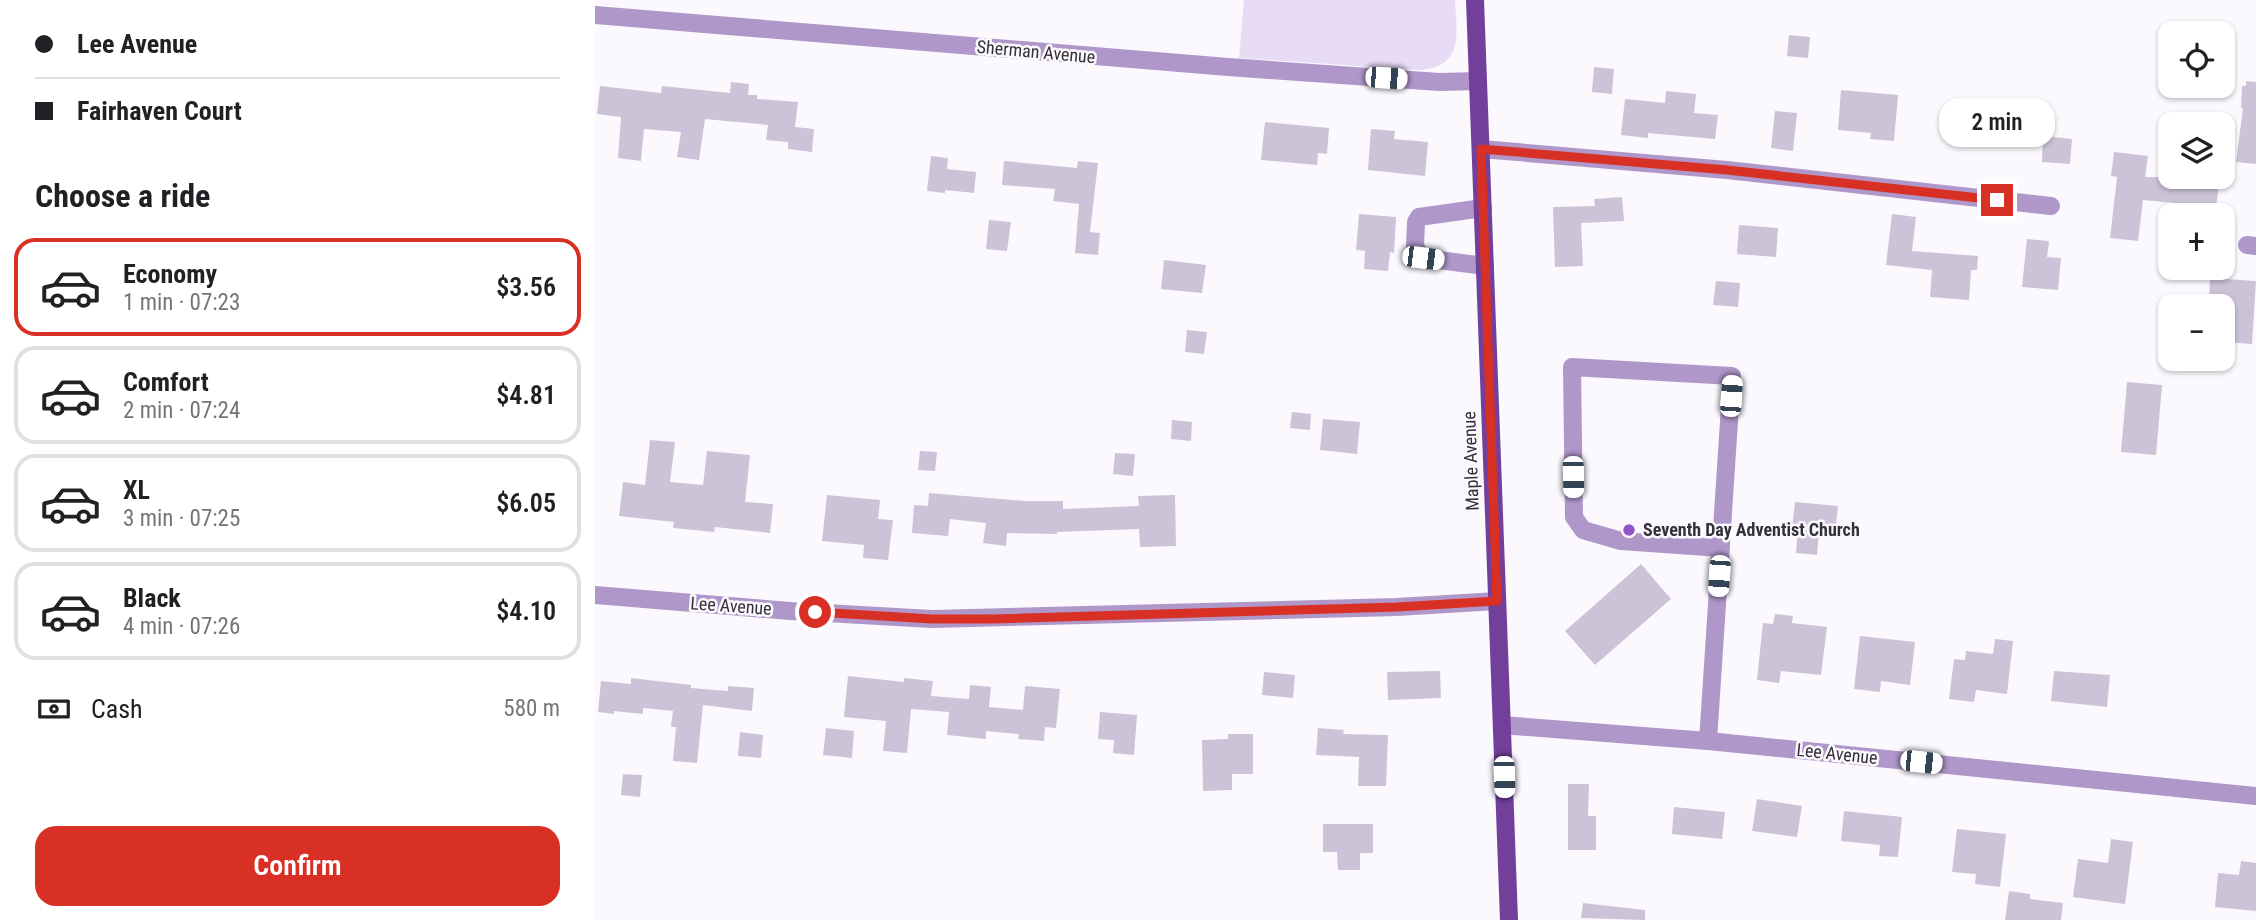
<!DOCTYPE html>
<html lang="en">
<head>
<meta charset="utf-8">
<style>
	:root { --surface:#fff; --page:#f6f6f6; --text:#202124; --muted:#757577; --line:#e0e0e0; --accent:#d93025 }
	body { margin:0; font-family:"Roboto Condensed",sans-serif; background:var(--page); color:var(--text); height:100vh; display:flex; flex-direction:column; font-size:26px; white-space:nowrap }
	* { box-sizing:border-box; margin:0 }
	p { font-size:23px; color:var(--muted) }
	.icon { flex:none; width:38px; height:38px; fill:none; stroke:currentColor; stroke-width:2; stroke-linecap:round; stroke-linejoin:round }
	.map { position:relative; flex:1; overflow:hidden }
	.drawer { display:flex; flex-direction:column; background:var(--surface); width:595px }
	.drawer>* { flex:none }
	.guide { display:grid; align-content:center; height:154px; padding:0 35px; background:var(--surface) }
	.controls { position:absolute; left:1563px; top:21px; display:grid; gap:14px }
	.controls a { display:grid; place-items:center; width:77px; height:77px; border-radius:14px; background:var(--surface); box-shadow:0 2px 5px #0004; font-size:35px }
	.end { position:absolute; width:32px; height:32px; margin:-16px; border:9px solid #d93025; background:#fff; box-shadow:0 0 0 4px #fff }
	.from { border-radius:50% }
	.bubble { position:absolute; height:49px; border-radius:21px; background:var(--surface); box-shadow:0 2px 5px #0004; font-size:23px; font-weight:600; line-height:49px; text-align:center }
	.car { position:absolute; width:21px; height:42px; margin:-21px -10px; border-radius:9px; box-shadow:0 0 5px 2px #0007; background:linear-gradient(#fff 24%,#345 0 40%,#fff 0 76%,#345 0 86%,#fff 0) }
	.guide b { display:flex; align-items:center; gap:24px; height:66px; font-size:26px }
	.guide b+b { border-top:2px solid var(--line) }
	.guide i { width:18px; height:18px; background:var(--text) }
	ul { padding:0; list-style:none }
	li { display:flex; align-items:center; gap:21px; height:98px; margin:0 14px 10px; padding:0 21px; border:4px solid var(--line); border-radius:21px }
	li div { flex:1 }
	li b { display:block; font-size:26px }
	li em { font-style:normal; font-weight:600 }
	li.selected { border-color:var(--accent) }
	li>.icon { width:63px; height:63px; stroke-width:1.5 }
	h2 { padding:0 35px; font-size:32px; line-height:84px }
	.pay { display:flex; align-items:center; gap:18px; height:77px; padding:0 35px; font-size:26px }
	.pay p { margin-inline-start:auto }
	.button { display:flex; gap:14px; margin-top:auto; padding:14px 35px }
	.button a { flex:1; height:80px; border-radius:21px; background:var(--accent); color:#fff; font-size:28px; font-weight:600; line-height:80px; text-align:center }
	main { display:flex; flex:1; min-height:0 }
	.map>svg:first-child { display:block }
</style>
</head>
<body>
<main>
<section class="drawer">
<div class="guide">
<b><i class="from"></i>Lee Avenue</b>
<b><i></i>Fairhaven Court</b>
</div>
<h2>Choose a ride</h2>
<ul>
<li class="selected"><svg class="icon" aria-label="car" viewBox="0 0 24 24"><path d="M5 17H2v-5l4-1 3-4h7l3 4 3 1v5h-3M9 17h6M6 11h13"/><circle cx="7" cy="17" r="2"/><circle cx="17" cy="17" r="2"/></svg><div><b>Economy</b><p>1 min · 07:23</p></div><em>$3.56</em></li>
<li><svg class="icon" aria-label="car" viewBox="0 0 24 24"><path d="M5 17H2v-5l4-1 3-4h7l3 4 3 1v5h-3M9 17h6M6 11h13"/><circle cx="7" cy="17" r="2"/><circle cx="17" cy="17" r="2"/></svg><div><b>Comfort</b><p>2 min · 07:24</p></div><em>$4.81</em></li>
<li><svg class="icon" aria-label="car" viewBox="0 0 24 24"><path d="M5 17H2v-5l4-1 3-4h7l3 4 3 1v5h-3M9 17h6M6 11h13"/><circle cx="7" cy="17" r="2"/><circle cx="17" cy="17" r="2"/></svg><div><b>XL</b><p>3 min · 07:25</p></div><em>$6.05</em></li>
<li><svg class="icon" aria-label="car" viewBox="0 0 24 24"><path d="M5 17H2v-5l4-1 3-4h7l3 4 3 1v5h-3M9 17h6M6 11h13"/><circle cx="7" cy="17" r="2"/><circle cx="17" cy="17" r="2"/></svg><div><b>Black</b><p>4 min · 07:26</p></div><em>$4.10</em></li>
</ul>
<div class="pay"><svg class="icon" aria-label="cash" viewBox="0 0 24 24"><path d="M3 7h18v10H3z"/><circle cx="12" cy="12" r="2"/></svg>Cash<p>580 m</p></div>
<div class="button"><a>Confirm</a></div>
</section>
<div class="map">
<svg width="1661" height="920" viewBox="0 0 1661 920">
	<rect width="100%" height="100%" fill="#fbf9fe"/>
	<path fill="#e8dbf6" d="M649 0H860C862 36 869 68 822 70L644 58Z"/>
	<g fill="#cdc3d8">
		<path d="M1194 35 1215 37 1213 58 1192 56Z"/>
		<path d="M999 67 1019 69 1017 94 997 92Z"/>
		<path d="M1651 81 1661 82V164L1641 162 1648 108H1646L1647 86H1651Z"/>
		<path d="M136 82 154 84 153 95H162V99L203 102 200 127 219 129 217 152 193 149V142L171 140 173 125 110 119 104 160 82 157 86 132 49 129 46 161 23 158 26 117 2 114 5 86 66 93 67 86 135 93Z"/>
		<path d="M1246 90 1303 95 1299 141 1275 139 1276 133 1243 130Z"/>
		<path d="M1071 91 1101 94 1099 113 1123 115 1120 139 1053 133V138L1026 135 1030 99 1070 103Z"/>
		<path d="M1180 111 1202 113 1198 151 1176 148Z"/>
		<path d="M670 122 734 128 732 154 723 153 722 165 666 160Z"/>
		<path d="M776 129 800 131 799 139 833 142 830 176 773 170Z"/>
		<path d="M1448 136 1477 139 1475 164 1447 162Z"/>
		<path d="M1519 152 1553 156 1550 177H1625L1621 207 1548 200 1543 241 1515 238 1522 177 1516 176Z"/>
		<path d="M336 156 353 158 352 169 381 172 379 193 350 190V193L332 191Z"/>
		<path d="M409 161 482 168 483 161 503 163 495 232 505 233 503 255 480 253 484 204 458 201 460 189 407 185Z"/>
		<path d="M1027 197 1029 221 986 223 988 266 960 267 958 207 1000 206 999 199Z"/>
		<path d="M764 214 801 217 799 253 795 252 793 271 769 269 770 251 761 250Z"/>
		<path d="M1297 214 1321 217 1317 251 1383 256 1382 270H1376L1374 300 1335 297 1337 270 1291 265Z"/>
		<path d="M394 220 416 222 412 251 391 249Z"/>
		<path d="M1144 225 1183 228 1181 257 1142 254Z"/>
		<path d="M1432 239 1454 241 1452 257 1466 258 1463 290 1427 287Z"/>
		<path d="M569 260 611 265 607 293 566 289Z"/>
		<path d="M1615 278 1661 281 1657 344 1628 342V306H1614Z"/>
		<path d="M1121 281 1145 283 1143 307 1118 305Z"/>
		<path d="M592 330 612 332 609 354 590 352Z"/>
		<path d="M1532 382 1567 385 1561 455 1526 452Z"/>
		<path d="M697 412 716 414 715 430 695 428Z"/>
		<path d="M728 419 765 422 762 454 725 450Z"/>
		<path d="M577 420 597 422 596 441 576 439Z"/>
		<path d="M55 440 80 442 75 482 108 485 112 451 155 455 150 502 178 504 175 533 120 527 119 532 78 528 79 522 24 516 28 482 50 485Z"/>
		<path d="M325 451 342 452 340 471 323 470Z"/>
		<path d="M520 453 540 454 538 476 518 474Z"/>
		<path d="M334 493 430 501H468V509L544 506 543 496 580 495 581 546 545 547 544 529 462 532V534L412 533 411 546 388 543 391 523 355 519 353 536 317 533 319 505 333 506Z"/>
		<path d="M232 495 285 500 283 519 298 520 293 560 268 558 269 545 227 541Z"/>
		<path d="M1200 502 1243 506 1240 533 1224 531 1222 555 1201 553 1203 528H1197Z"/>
		<path d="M1046 564 1076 599 1000 665 970 631Z"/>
		<path d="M1180 614 1198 616 1197 623 1232 627 1226 675 1186 671 1184 683 1162 680 1168 623 1178 624Z"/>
		<path d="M1265 636 1320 642 1315 685 1286 681 1285 692 1259 689Z"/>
		<path d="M1400 639 1418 641 1412 694 1381 690 1379 702 1354 699 1359 659 1370 660 1371 651 1398 654Z"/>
		<path d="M845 671 846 698 793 700 792 672Z"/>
		<path d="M1459 671 1515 675 1512 707 1456 701Z"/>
		<path d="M669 672 700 675 698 698 667 695Z"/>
		<path d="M253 676 309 682V678L338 681 336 696 374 699 375 685 396 687 394 707 428 710 430 686 465 689 461 728 450 727 449 741 423 739 424 734 391 731V739L352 735 354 712 316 709 312 753 288 751 291 721 249 717Z"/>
		<path d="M36 678 96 685V688L133 691V686L159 688 157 711 108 705 102 763 78 761 81 727H76L78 711 48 708V714L19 711V714L3 712 6 681 36 684Z"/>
		<path d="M505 712 542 715 539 755 518 753 519 740 503 739Z"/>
		<path d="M231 728 259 731 257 758 228 755Z"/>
		<path d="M723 728 749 730 748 734 793 735 791 786H763L764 757 721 755Z"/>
		<path d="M145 732 168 735 166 758 143 756Z"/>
		<path d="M633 734H658V774H637V790L608 791 607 740 633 739Z"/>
		<path d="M28 774 47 775 45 797 26 795Z"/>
		<path d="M973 784H994L993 816H1001V850H973Z"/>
		<path d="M1162 799 1207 806 1202 837 1157 831Z"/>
		<path d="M1079 807 1130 812 1127 839 1077 834Z"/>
		<path d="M1249 811 1307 817 1303 857 1284 856 1285 845 1246 841Z"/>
		<path d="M728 824H778V853H765V870H743L742 852H728Z"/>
		<path d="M1362 829 1411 834 1405 887 1380 884 1381 874 1357 872Z"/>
		<path d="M1516 839 1538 842 1530 904 1478 897 1483 859 1513 863Z"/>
		<path d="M1646 861 1661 863V911L1620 907 1623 873 1644 875Z"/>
		<path d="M1414 891 1435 894V899L1468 903 1466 920H1410Z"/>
		<path d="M988 903 1050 910V920L986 918Z"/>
	</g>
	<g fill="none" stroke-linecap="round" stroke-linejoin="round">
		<g stroke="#b097ca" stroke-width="18">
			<path d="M0 15 633 67 844 82 883 81"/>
			<path d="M886 149 1132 170 1456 206"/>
			<path d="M888 208 824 217 821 222 820 247 828 258 890 266"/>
			<path d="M1652 245 1661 246"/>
			<path d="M0 595 195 611 337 619 802 607 902 601"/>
			<path d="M907 725 1113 741 1661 796"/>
			<path d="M1113 741 1137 376 977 367 979 517 988 530 1026 541 1126 548"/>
		</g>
		<path stroke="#72409b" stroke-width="18" d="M880 0 914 920"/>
	</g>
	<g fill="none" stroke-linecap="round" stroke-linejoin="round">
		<path stroke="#d93025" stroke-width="9" d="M220 612 337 619H399L802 607 902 601 886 149 1132 170 1402 200"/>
	</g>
	<circle fill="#9555ca" stroke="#fbf9fe" stroke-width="2.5" cx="1034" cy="530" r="7"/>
	<g text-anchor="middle" stroke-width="5" stroke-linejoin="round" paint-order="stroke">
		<g font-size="18" fill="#353139" stroke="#fbf9fe">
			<text transform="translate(441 52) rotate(5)" y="6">Sherman Avenue</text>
			<text transform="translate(876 461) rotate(-92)" y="6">Maple Avenue</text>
			<text transform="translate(136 606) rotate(4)" y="6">Lee Avenue</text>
			<text transform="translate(1242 754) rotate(6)" y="6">Lee Avenue</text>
		</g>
		<g font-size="18" font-weight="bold" fill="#353139" stroke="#fbf9fe" text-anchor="start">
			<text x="1048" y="536">Seventh Day Adventist Church</text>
		</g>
	</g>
</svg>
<div class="controls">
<a><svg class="icon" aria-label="locate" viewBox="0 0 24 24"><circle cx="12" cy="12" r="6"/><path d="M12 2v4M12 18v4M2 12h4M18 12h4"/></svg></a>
<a><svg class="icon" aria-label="layers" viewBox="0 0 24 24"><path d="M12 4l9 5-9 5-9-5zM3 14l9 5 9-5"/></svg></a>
<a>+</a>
<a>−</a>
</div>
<i class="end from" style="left:220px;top:612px"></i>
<i class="end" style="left:1402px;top:200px"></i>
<div class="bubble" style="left:1344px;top:98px;width:116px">2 min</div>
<i class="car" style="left:791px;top:78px;rotate:94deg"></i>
<i class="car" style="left:828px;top:258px;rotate:97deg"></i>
<i class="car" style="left:1136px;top:396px;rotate:4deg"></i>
<i class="car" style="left:978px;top:477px;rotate:179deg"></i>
<i class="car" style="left:1124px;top:576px;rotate:184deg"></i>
<i class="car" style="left:1326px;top:762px;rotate:96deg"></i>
<i class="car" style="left:909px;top:777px;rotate:178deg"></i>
</div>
</main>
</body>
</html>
